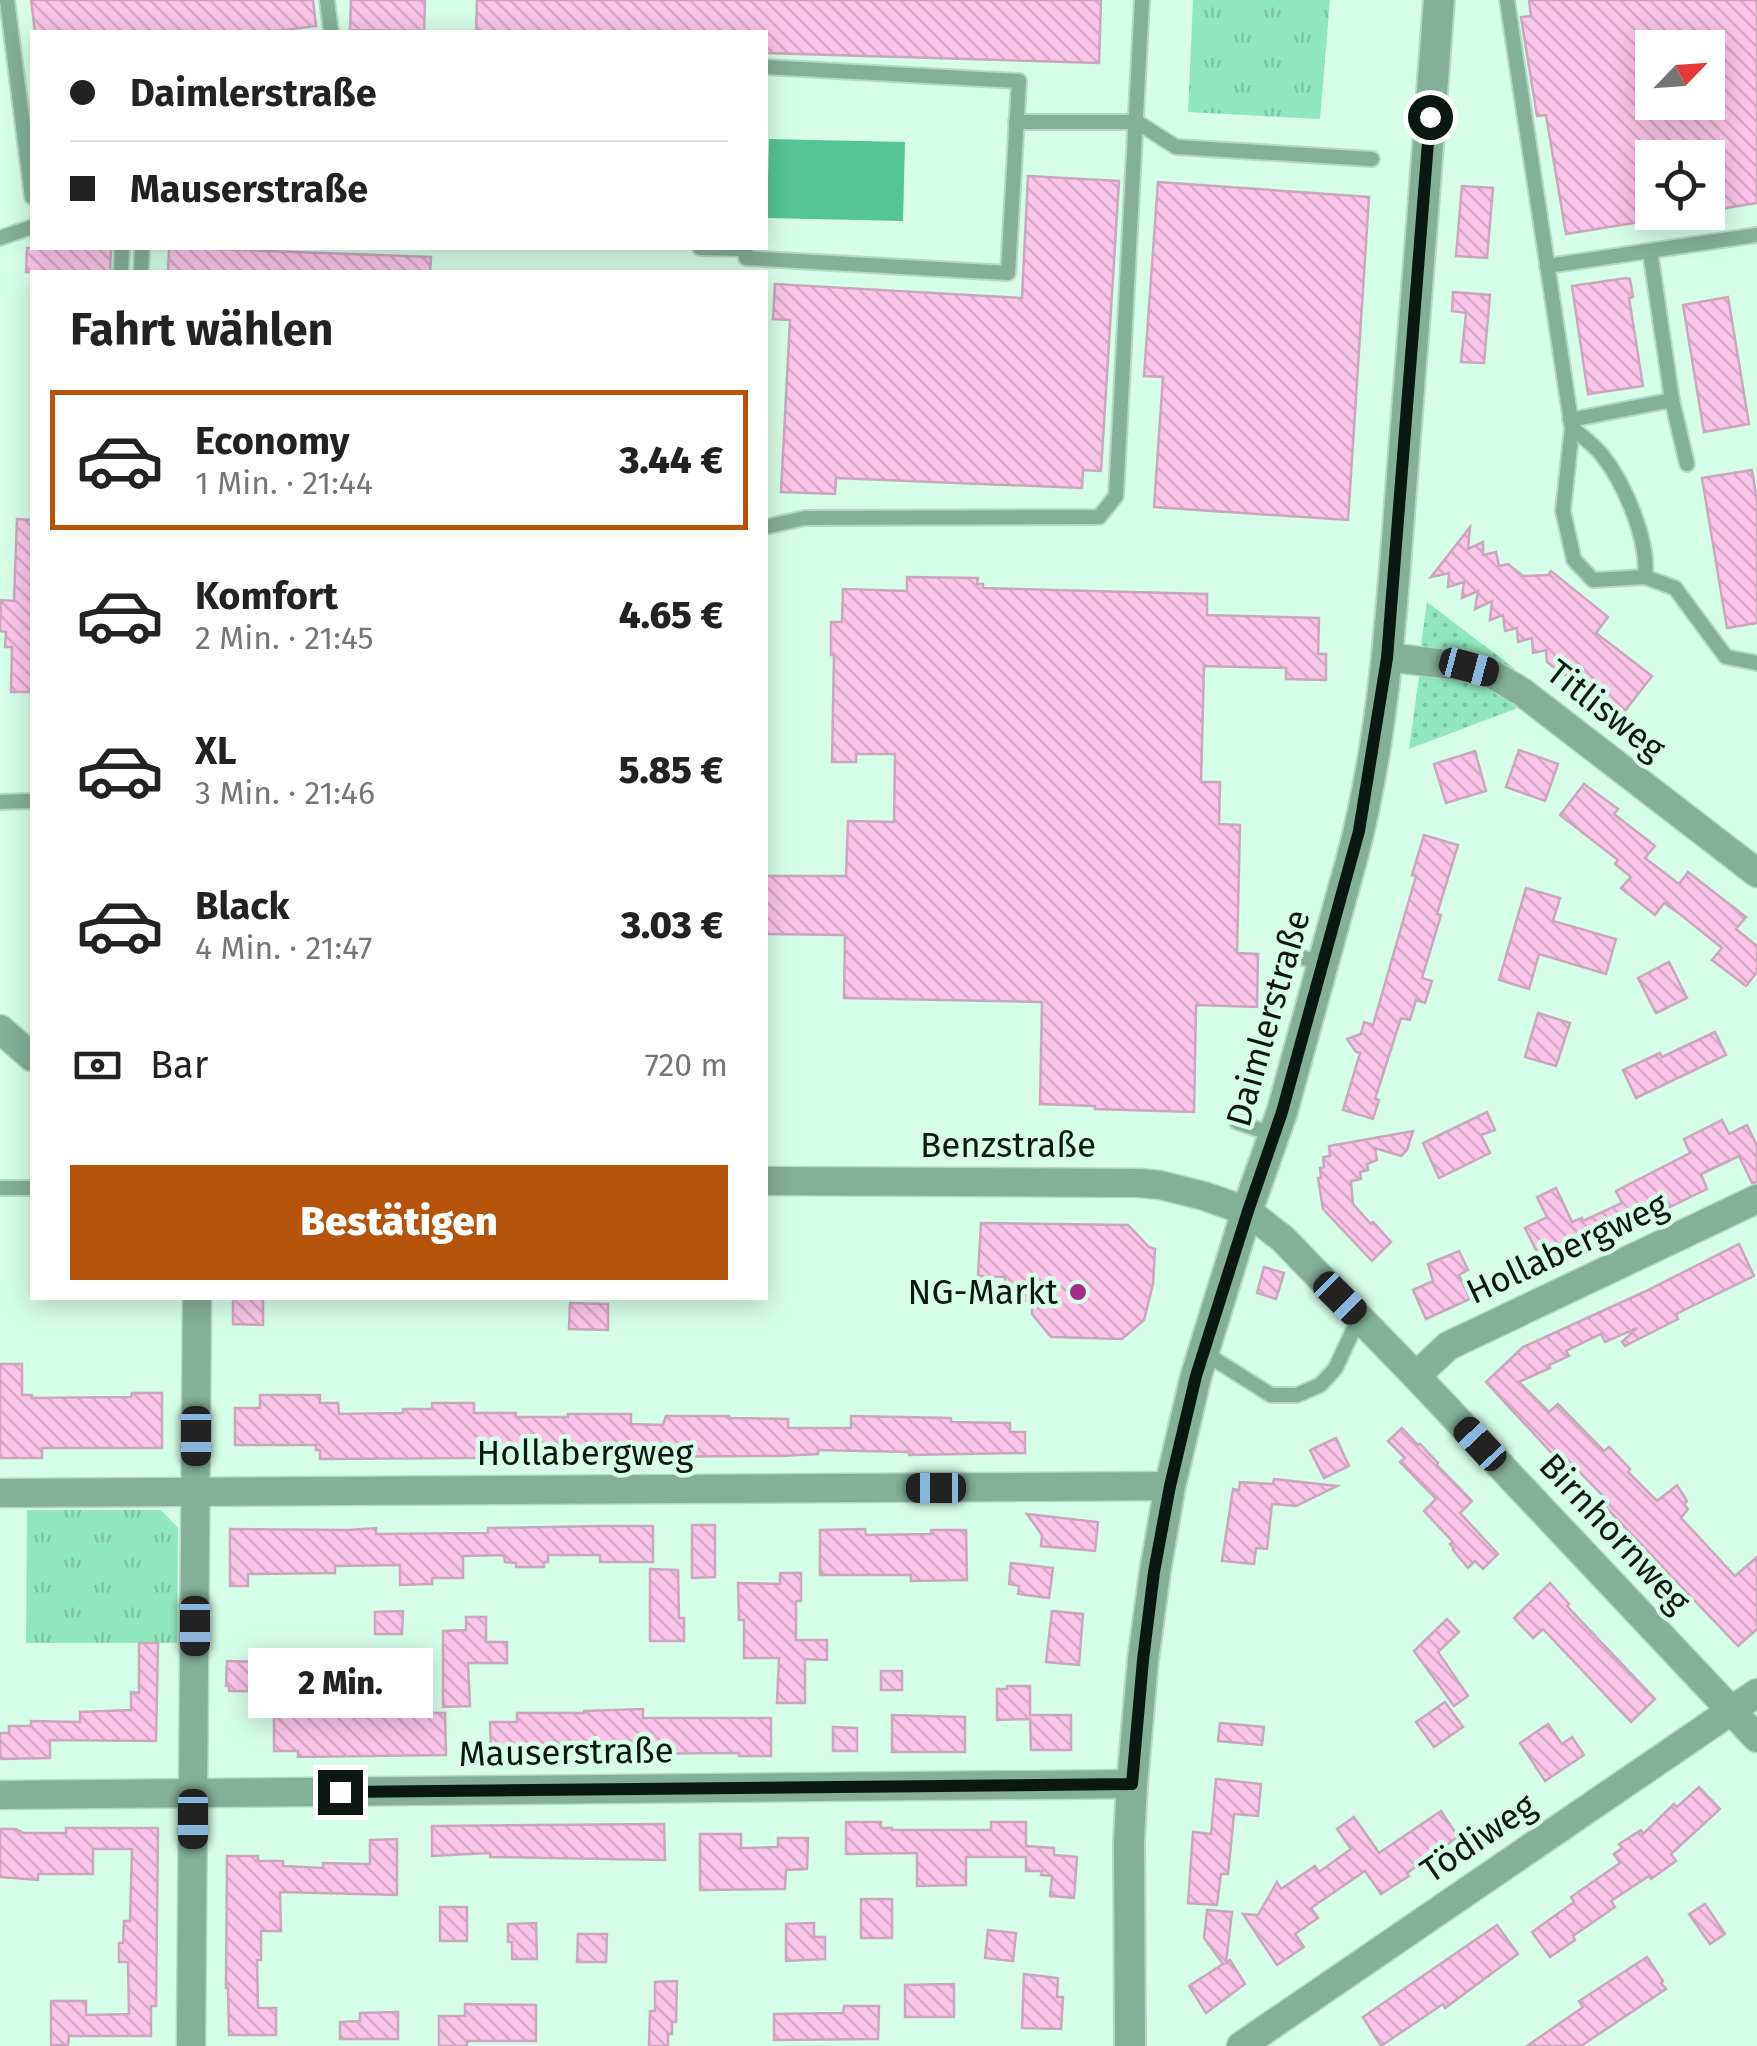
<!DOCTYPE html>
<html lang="de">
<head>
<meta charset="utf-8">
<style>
	:root { --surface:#fff; --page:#f2f2f2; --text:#222; --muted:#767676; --line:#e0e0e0; --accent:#b45309 }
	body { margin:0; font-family:"Fira Sans",sans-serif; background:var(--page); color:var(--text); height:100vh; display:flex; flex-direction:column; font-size:38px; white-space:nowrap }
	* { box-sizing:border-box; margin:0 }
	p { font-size:32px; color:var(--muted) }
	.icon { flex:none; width:55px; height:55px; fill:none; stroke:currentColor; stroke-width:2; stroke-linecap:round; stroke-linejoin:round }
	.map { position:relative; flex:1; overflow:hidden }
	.details { position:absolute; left:30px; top:270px; width:738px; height:1030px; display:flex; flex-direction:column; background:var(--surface); border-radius:0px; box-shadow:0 5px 25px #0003 }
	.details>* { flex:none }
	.top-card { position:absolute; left:30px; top:30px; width:738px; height:220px; border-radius:0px; box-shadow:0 5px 25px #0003; display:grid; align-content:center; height:220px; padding:0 40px; background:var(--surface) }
	.needle { width:65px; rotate:65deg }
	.controls { position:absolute; left:1635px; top:30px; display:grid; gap:20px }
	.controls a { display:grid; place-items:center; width:90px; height:90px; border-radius:0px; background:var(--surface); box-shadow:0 5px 25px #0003; font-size:50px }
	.end { position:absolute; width:45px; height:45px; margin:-22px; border:12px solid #0a1811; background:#fff; box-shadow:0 0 0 5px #fff }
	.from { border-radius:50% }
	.bubble { position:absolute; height:70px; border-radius:0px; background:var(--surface); box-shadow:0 5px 25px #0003; font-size:32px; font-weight:800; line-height:70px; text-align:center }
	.car { position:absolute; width:30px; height:60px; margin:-30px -15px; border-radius:12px; box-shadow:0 0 8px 2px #0007; background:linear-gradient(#222 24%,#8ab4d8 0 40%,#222 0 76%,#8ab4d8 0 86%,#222 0) }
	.top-card b { display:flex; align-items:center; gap:35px; height:95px; font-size:38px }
	.top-card b+b { border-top:2px solid var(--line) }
	.top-card i { width:25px; height:25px; background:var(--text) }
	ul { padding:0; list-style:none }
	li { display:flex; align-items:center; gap:30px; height:140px; margin:0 20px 15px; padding:0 20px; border:5px solid transparent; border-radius:0px }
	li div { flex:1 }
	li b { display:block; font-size:38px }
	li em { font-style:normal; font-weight:800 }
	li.current { border-color:var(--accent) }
	li>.icon { width:90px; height:90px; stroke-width:1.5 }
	h2 { padding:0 40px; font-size:45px; line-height:120px }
	.pay { display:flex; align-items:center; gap:25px; height:110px; padding:0 40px; font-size:38px }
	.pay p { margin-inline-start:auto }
	.cta { display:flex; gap:20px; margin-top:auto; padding:20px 40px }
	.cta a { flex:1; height:115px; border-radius:0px; background:var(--accent); color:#fff; font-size:40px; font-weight:800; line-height:115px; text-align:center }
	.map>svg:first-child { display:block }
</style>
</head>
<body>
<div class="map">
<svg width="1757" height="2046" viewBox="0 0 1757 2046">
	<defs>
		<pattern id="grass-dots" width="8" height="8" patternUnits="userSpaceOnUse" patternTransform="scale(2.5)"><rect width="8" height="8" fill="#8fe8bd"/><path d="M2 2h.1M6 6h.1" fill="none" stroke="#7ac6a1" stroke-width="1.8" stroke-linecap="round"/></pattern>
		<pattern id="park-tufts" width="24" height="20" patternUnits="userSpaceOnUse" patternTransform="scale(2.5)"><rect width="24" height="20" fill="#8fe8bd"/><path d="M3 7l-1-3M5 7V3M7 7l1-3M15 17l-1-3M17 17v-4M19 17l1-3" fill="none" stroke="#7ac6a1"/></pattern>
		<pattern id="building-back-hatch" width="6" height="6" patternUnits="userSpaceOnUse" patternTransform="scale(2.5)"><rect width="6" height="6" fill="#fac5e8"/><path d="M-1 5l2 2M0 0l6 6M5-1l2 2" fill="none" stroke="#d5a8c6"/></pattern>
	</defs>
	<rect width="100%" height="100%" fill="#d6fde8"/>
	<g fill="url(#grass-dots)">
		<path d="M1427 602 1515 669 1514 671 1483 658 1431 650 1421 645Z"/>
		<path d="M1423 675C1466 680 1481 682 1519 704L1515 709 1409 749 1419 677Z"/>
	</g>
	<g fill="url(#park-tufts)">
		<path d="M1193 0H1330L1320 119 1188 112Z"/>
		<path d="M27 1510H161L178 1528 177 1643H26Z"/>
	</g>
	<path fill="#56c594" d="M769 139 905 142 903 221 767 218Z"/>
	<g fill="url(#building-back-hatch)" stroke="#c9a7bd" stroke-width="2.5" fill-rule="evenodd">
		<path d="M31 0H313L316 26 269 32H35Z"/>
		<path d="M351 0H425L424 31 350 30Z"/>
		<path d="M477 0H1101L1099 63 765 53V32H476Z"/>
		<path d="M1529 0H1757V203L1708 211V158H1652V220L1566 234 1546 115 1537 116 1521 17 1531 16ZM1652 48H1708V102H1652Z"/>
		<path d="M1028 176 1119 181 1101 471 1083 470 1082 488 836 478 835 494 781 492 790 320 773 319 775 284 1022 298Z"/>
		<path d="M1158 182 1369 197 1348 520 1154 507 1163 377 1144 376Z"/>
		<path d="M1462 186 1493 188 1487 258 1456 256Z"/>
		<path d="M27 248H111L110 272H26Z"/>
		<path d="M189 248 431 257 430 272H168L169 249Z"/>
		<path d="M1626 278 1630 279 1633 297 1629 298 1643 386 1588 394 1572 286Z"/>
		<path d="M1453 292 1490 295 1484 363 1461 362 1466 313 1452 311Z"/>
		<path d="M1728 297 1749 424 1704 432 1683 305Z"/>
		<path d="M1752 470 1757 501V623L1727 628 1702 478Z"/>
		<path d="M17 519 32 520V692H11L12 647H5L6 632 0 631 1 600 14 601Z"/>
		<path d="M1470 527 1468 549 1483 542V555L1496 552 1499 566 1508 564 1523 576 1548 575 1551 571 1608 617 1596 633 1652 676 1617 721 1603 706 1604 701 1592 697 1576 685 1578 675H1564L1547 662 1546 650 1533 653 1532 638 1518 642 1517 628 1505 631 1503 615 1490 620 1492 601 1475 609 1478 591 1462 598 1464 582 1448 587 1449 573 1431 577Z"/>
		<path d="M907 577 978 578 977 584H983V588L1207 594V615L1319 618 1318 654H1326V680L1286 679V668L1204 666 1201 782H1220L1219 824 1240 825 1237 953 1258 954 1257 1007 1196 1005 1194 1112 1095 1109V1106L1040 1104 1042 1002 844 998 845 935 765 934V876H846L848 821 894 822 895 754H856V762H832L834 655H831V622H842L843 589 907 591Z"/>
		<path d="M1519 750 1558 764 1545 801 1506 787Z"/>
		<path d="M1475 751 1486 791 1446 803 1434 764Z"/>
		<path d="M1584 784 1618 809 1614 814 1655 846 1645 858 1679 884 1688 872 1746 917 1736 929 1757 946V972L1746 986 1712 960 1722 948 1681 915 1664 903 1655 915 1621 888 1631 877 1615 864 1618 860 1560 815Z"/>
		<path d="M1424 835 1458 845 1437 914 1441 915 1422 978 1432 981 1425 1003 1416 1000 1410 1020 1401 1018 1375 1099 1379 1100 1373 1119 1343 1110 1360 1053 1356 1052 1347 1039 1361 1034 1364 1022 1373 1025 1416 876 1412 875Z"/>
		<path d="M1526 888 1560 898 1553 921 1616 939 1606 974 1539 954 1529 989 1499 980Z"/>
		<path d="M1669 962 1687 998 1656 1013 1638 978Z"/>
		<path d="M1538 1013 1570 1023 1556 1066 1525 1057Z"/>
		<path d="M1715 1032 1726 1055 1636 1098 1623 1070 1660 1053 1662 1057Z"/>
		<path d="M1487 1112 1495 1130 1481 1135 1490 1153 1439 1178 1423 1143Z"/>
		<path d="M1722 1120 1729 1134 1747 1125 1757 1146V1182L1752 1183 1739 1156 1701 1174 1707 1189 1606 1238 1603 1231 1541 1260 1525 1228 1547 1217 1537 1197 1556 1188 1572 1222 1582 1218 1583 1221 1622 1203 1616 1191 1690 1153 1684 1139Z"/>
		<path d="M1413 1131 1407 1150 1401 1156 1375 1148 1377 1160 1367 1164 1368 1170 1360 1172 1361 1179 1351 1181 1353 1204 1371 1224 1373 1222 1391 1242 1372 1261 1323 1209 1318 1178H1321L1320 1168 1324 1167 1323 1157 1330 1156 1329 1146Z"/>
		<path d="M981 1223 1128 1225 1149 1247 1155 1249 1153 1284 1144 1320 1122 1339 1051 1337 1032 1314V1301L1005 1300V1277L978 1276Z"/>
		<path d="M1739 1244 1754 1276 1676 1314 1678 1319 1625 1346 1622 1342 1637 1328 1605 1342 1601 1334 1566 1351 1569 1356 1549 1365 1550 1368 1519 1382 1549 1412 1558 1404 1604 1451 1609 1447 1630 1469 1628 1472 1657 1501 1677 1485 1687 1501 1684 1504 1688 1509 1681 1518 1735 1576 1757 1557V1629L1738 1646 1599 1500 1603 1496 1564 1456 1559 1461 1486 1382 1523 1347 1644 1292Z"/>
		<path d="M1459 1251 1468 1270 1459 1275 1470 1299 1426 1319 1413 1290 1433 1281 1428 1264Z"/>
		<path d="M1264 1267 1284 1273 1276 1299 1257 1293Z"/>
		<path d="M233 1298H263V1325L233 1324Z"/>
		<path d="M570 1303 608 1304V1330L569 1329Z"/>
		<path d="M0 1364H22V1395H32V1398L131 1397 132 1393H162V1448H42V1458H0Z"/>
		<path d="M260 1395H320V1403H338L339 1414 403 1413V1409H432V1403H474V1413H516V1417H568V1414H631V1424L663 1425 666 1416H729L730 1418 788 1419V1428H851V1416L951 1418V1422L1010 1423V1432H1025V1453L909 1455V1452L818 1450V1454L779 1456 320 1459V1450H316V1445H235V1408H260Z"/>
		<path d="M1402 1428 1418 1445 1420 1444 1438 1463 1437 1465 1472 1501 1460 1513 1498 1554 1483 1569 1475 1561 1468 1568 1453 1550 1454 1549 1450 1544 1453 1542 1424 1511 1436 1499 1400 1462 1405 1458 1388 1441Z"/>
		<path d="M1336 1438 1349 1466 1324 1478 1310 1450Z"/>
		<path d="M1274 1479 1337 1486 1296 1506 1272 1504 1267 1549 1256 1548 1254 1564 1222 1561 1233 1489 1239 1490 1240 1482 1273 1484Z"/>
		<path d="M1027 1514 1098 1522 1095 1551 1041 1546 1042 1535Z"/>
		<path d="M692 1525H715V1577L692 1578Z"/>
		<path d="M600 1526H653V1562H600V1555H548V1562H544V1567H516V1563L505 1562 504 1555 463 1556V1578H432V1584L400 1585V1565L335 1566V1573L248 1574V1586H230V1529L348 1530 376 1528V1534L488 1533V1528Z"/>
		<path d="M865 1529 866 1535 931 1534V1530H966L967 1580 911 1581V1575H820V1530Z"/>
		<path d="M1011 1563 1053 1568 1049 1598 1018 1594 1019 1586 1009 1584Z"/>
		<path d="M650 1569 678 1570 679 1618H684V1641H650Z"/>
		<path d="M780 1573H801V1601H796V1640H827V1660L805 1659V1703H777L779 1658H744V1620H739L738 1583 780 1584Z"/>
		<path d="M1550 1583 1569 1604 1567 1606 1655 1699 1631 1722 1543 1629 1533 1638 1514 1618Z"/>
		<path d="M403 1611 402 1634H375V1612Z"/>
		<path d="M1052 1611 1083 1614 1079 1665 1046 1662Z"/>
		<path d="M466 1617H486V1642H507V1663H468L470 1706 443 1707V1631L466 1630Z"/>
		<path d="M1447 1619 1459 1632 1438 1652 1468 1696 1454 1706 1414 1651Z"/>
		<path d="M139 1643H158L156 1741 50 1740V1758L0 1759V1733H9V1726H31V1721L80 1722V1712L131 1710V1692L139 1693Z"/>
		<path d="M227 1661 261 1662V1691H229V1686H226Z"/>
		<rect x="881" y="1671" width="21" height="19"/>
		<path d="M1007 1686H1030V1715H1071V1750H1031L1030 1719 997 1720V1689H1007Z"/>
		<path d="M298 1687V1706H350V1717H392V1712L445 1713 446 1755 298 1757V1751H274V1689Z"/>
		<path d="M1445 1702 1463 1727 1434 1747 1416 1722Z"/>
		<path d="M643 1709V1718H771V1756H739V1753L491 1755 490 1722H517V1713H584V1711Z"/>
		<path d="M892 1715 965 1717V1752H892Z"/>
		<path d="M1220 1723 1264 1727 1262 1745 1218 1741Z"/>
		<path d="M1548 1724 1562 1744 1572 1737 1584 1755 1545 1781 1520 1743Z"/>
		<path d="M833 1727 857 1728V1751H833Z"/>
		<path d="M1216 1779 1261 1784 1258 1816 1234 1814 1228 1874H1221L1217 1905 1188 1903 1193 1832 1211 1834Z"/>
		<path d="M1699 1787 1720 1809 1671 1854 1676 1861 1651 1879 1649 1876 1611 1901 1615 1907 1573 1936 1575 1940 1550 1957 1532 1932 1574 1902 1571 1897 1620 1863 1614 1854 1622 1848 1619 1844 1641 1830 1643 1834 1674 1804 1677 1807Z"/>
		<path d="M1441 1811 1458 1837 1407 1873 1409 1876 1381 1894 1365 1871 1311 1908 1318 1918 1295 1934 1304 1947 1277 1965 1243 1914 1258 1915 1277 1882 1281 1889 1315 1866 1319 1872 1351 1849 1337 1829 1354 1817 1379 1853Z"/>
		<path d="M846 1822H881V1828H892V1830H991V1822H1026V1846L1054 1848V1855L1077 1857 1074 1898 1050 1896 1052 1876 1041 1875 1042 1871H1026V1857H966V1885L917 1886V1853L846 1854Z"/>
		<path d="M664 1824 665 1860 490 1857V1853L432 1856V1826Z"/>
		<path d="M66 1828H158L156 2006H151V2036H69L68 2045H51V2001H86V2015L129 2014 128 1962H119V1943H123L124 1921H130L132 1849H93V1874H38V1880L0 1877V1829H16L24 1833H66Z"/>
		<path d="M700 1834H741V1848L778 1847V1838H808L807 1869 786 1870 785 1889 700 1890Z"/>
		<path d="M397 1839V1895L280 1892 281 1931H261V1960H257L258 2008H276V2035H229L228 1988H226L227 1856H258V1861H283V1866L323 1868V1863L370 1864V1840Z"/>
		<rect x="861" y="1899" width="31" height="39"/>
		<path d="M1705 1904 1725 1934 1710 1944 1689 1914Z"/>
		<rect x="440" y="1907" width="27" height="34"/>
		<path d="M1207 1910 1232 1912 1226 1963 1230 1960 1245 1984 1206 2013 1189 1986 1223 1964 1204 1938Z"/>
		<path d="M536 1923 537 1959H512V1942H508V1924Z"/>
		<path d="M814 1923V1937H825V1959L786 1961V1924Z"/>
		<path d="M1497 1925 1518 1954 1445 2008 1443 2004 1381 2046 1363 2017Z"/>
		<path d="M988 1930 1016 1933 1013 1961 985 1958Z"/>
		<path d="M578 1934H607L606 1962H577Z"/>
		<path d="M1647 1957 1663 1981 1661 1983 1666 1989 1581 2046H1527L1583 2007 1579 2001Z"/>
		<path d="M1024 1974 1058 1978 1057 1997H1063L1061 2029 1022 2028Z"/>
		<path d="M677 1981 676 2022H672V2034H668V2046H649L650 2011H655V1982Z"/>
		<path d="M954 1984V2017H905V1985Z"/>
		<path d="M465 2004 536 2005V2041H467V2046H439V2016H465Z"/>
		<path d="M844 2006H879L878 2039 774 2040V2014L843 2013Z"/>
		<path d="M398 2012V2039H340V2022L360 2021V2013Z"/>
	</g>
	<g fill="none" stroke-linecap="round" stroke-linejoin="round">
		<g stroke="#b5d8c6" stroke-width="18">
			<g id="service">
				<path d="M7 0 32 197"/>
				<path d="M327 0 331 32"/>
				<path d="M1507 0 1572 428 1563 511 1574 560 1593 580 1645 577 1675 588 1726 657 1757 663"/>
				<path d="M1016 122H1137L1176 147 1372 159"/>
				<path d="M0 238 32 227"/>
				<path d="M700 248 746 249"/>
				<path d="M1650 251 1672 400"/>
				<path d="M746 258 1008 273 1019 81 765 67"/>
				<path d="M1547 266 1757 235"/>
				<path d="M121 272 122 248"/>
				<path d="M141 272 142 248"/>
				<path d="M1570 420 1672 400 1687 464"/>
				<path d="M1572 428C1582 436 1594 445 1602 455 1625 484 1649 541 1645 577"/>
				<path d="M765 527 805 518 1099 517 1116 496 1142 0"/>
				<path d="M0 802 32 801"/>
				<path d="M1292 955 1323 963"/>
				<path d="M1237 1122 1274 1135"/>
				<path d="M0 1188H32"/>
				<path d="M1203 1352 1271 1395H1297L1320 1385 1335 1369 1359 1318"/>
			</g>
		</g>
		<g stroke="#b5d8c6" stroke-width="31">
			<g id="minor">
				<path d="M1387 657 1469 667 1490 673 1522 692 1757 873"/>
				<path d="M0 1029 32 1057"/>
				<path d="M765 1181 1140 1183 1160 1185 1204 1196 1247 1211 1283 1239 1416 1376 1757 1738"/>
				<path d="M1416 1376 1448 1346 1757 1199"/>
				<path d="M0 1493 1170 1486"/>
				<path d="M0 1795 1132 1784"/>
				<path d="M191 2046 197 1298"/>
				<path d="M1241 2046 1757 1693"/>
			</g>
		</g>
		<g stroke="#b5d8c6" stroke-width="34">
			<path id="tertiary" d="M1130 2046 1129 1841 1132 1784 1143 1660 1155 1572 1170 1486 1196 1376 1247 1211 1282 1112 1352 858C1385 734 1392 604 1402 476 1415 317 1427 159 1439 0"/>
		</g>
		<use href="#service" stroke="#84af98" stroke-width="14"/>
		<use href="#minor" stroke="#84af98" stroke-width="28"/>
		<use href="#tertiary" stroke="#84af98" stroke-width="30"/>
	</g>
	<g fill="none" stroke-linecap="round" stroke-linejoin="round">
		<path stroke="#0a1811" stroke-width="12" d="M340 1792 1132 1784 1143 1660 1154 1572 1170 1486 1196 1376 1248 1211 1282 1112 1359 831 1387 658 1430 117"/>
	</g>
	<circle fill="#a42e86" stroke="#d6fde8" stroke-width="4" cx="1078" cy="1292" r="10"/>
	<g text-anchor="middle" stroke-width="9" stroke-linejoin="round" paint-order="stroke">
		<g font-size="35" fill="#0a1811" stroke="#d6fde8">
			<text transform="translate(1606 710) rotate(38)" y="12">Titlisweg</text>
			<text transform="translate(1268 1018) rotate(-74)" y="12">Daimlerstraße</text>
			<text x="1008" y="1157">Benzstraße</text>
			<text transform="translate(1567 1248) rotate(-25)" y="12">Hollabergweg</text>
			<text x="585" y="1465">Hollabergweg</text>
			<text transform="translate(1615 1533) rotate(47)" y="12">Birnhornweg</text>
			<text transform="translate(566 1752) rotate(-1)" y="12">Mauserstraße</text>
			<text transform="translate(1478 1838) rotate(-34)" y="12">Tödiweg</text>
		</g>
		<g font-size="35" fill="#0a1811" stroke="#d6fde8" text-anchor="end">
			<text x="1058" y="1304">NG-Markt</text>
		</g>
	</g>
</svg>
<div class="controls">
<a><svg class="needle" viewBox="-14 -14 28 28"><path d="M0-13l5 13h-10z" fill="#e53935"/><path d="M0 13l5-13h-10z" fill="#767676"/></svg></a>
<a><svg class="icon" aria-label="locate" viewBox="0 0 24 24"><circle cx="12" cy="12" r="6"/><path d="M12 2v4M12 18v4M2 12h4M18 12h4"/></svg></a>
</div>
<i class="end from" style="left:1430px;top:117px"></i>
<i class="end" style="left:340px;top:1792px"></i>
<div class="bubble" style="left:248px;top:1648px;width:185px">2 Min.</div>
<i class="car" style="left:1469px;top:667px;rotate:105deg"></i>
<i class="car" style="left:1340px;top:1298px;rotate:135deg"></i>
<i class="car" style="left:196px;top:1436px;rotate:180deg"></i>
<i class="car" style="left:1480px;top:1444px;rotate:317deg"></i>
<i class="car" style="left:936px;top:1488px;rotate:270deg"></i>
<i class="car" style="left:195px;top:1626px;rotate:180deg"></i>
<i class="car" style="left:193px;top:1819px;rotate:180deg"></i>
<div class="top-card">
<b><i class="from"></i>Daimlerstraße</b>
<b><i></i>Mauserstraße</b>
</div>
<section class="details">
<h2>Fahrt wählen</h2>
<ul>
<li class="current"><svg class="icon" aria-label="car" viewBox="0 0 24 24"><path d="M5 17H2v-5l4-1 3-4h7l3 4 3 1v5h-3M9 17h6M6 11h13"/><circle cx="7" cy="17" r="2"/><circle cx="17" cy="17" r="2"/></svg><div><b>Economy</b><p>1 Min. · 21:44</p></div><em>3.44 €</em></li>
<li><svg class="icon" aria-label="car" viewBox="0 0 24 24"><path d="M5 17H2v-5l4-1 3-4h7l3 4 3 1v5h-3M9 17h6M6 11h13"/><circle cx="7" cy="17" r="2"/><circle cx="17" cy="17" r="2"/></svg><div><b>Komfort</b><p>2 Min. · 21:45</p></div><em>4.65 €</em></li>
<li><svg class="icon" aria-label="car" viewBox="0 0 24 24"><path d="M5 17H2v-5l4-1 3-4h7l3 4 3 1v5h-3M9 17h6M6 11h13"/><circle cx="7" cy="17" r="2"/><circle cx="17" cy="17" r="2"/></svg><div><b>XL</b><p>3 Min. · 21:46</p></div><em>5.85 €</em></li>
<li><svg class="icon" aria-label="car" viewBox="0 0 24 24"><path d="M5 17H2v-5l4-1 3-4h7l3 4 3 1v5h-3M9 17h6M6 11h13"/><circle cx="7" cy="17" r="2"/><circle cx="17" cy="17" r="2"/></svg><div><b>Black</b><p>4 Min. · 21:47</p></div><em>3.03 €</em></li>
</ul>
<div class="pay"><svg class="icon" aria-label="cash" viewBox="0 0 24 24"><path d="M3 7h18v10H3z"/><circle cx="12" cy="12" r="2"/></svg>Bar<p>720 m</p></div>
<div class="cta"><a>Bestätigen</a></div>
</section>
</div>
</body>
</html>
